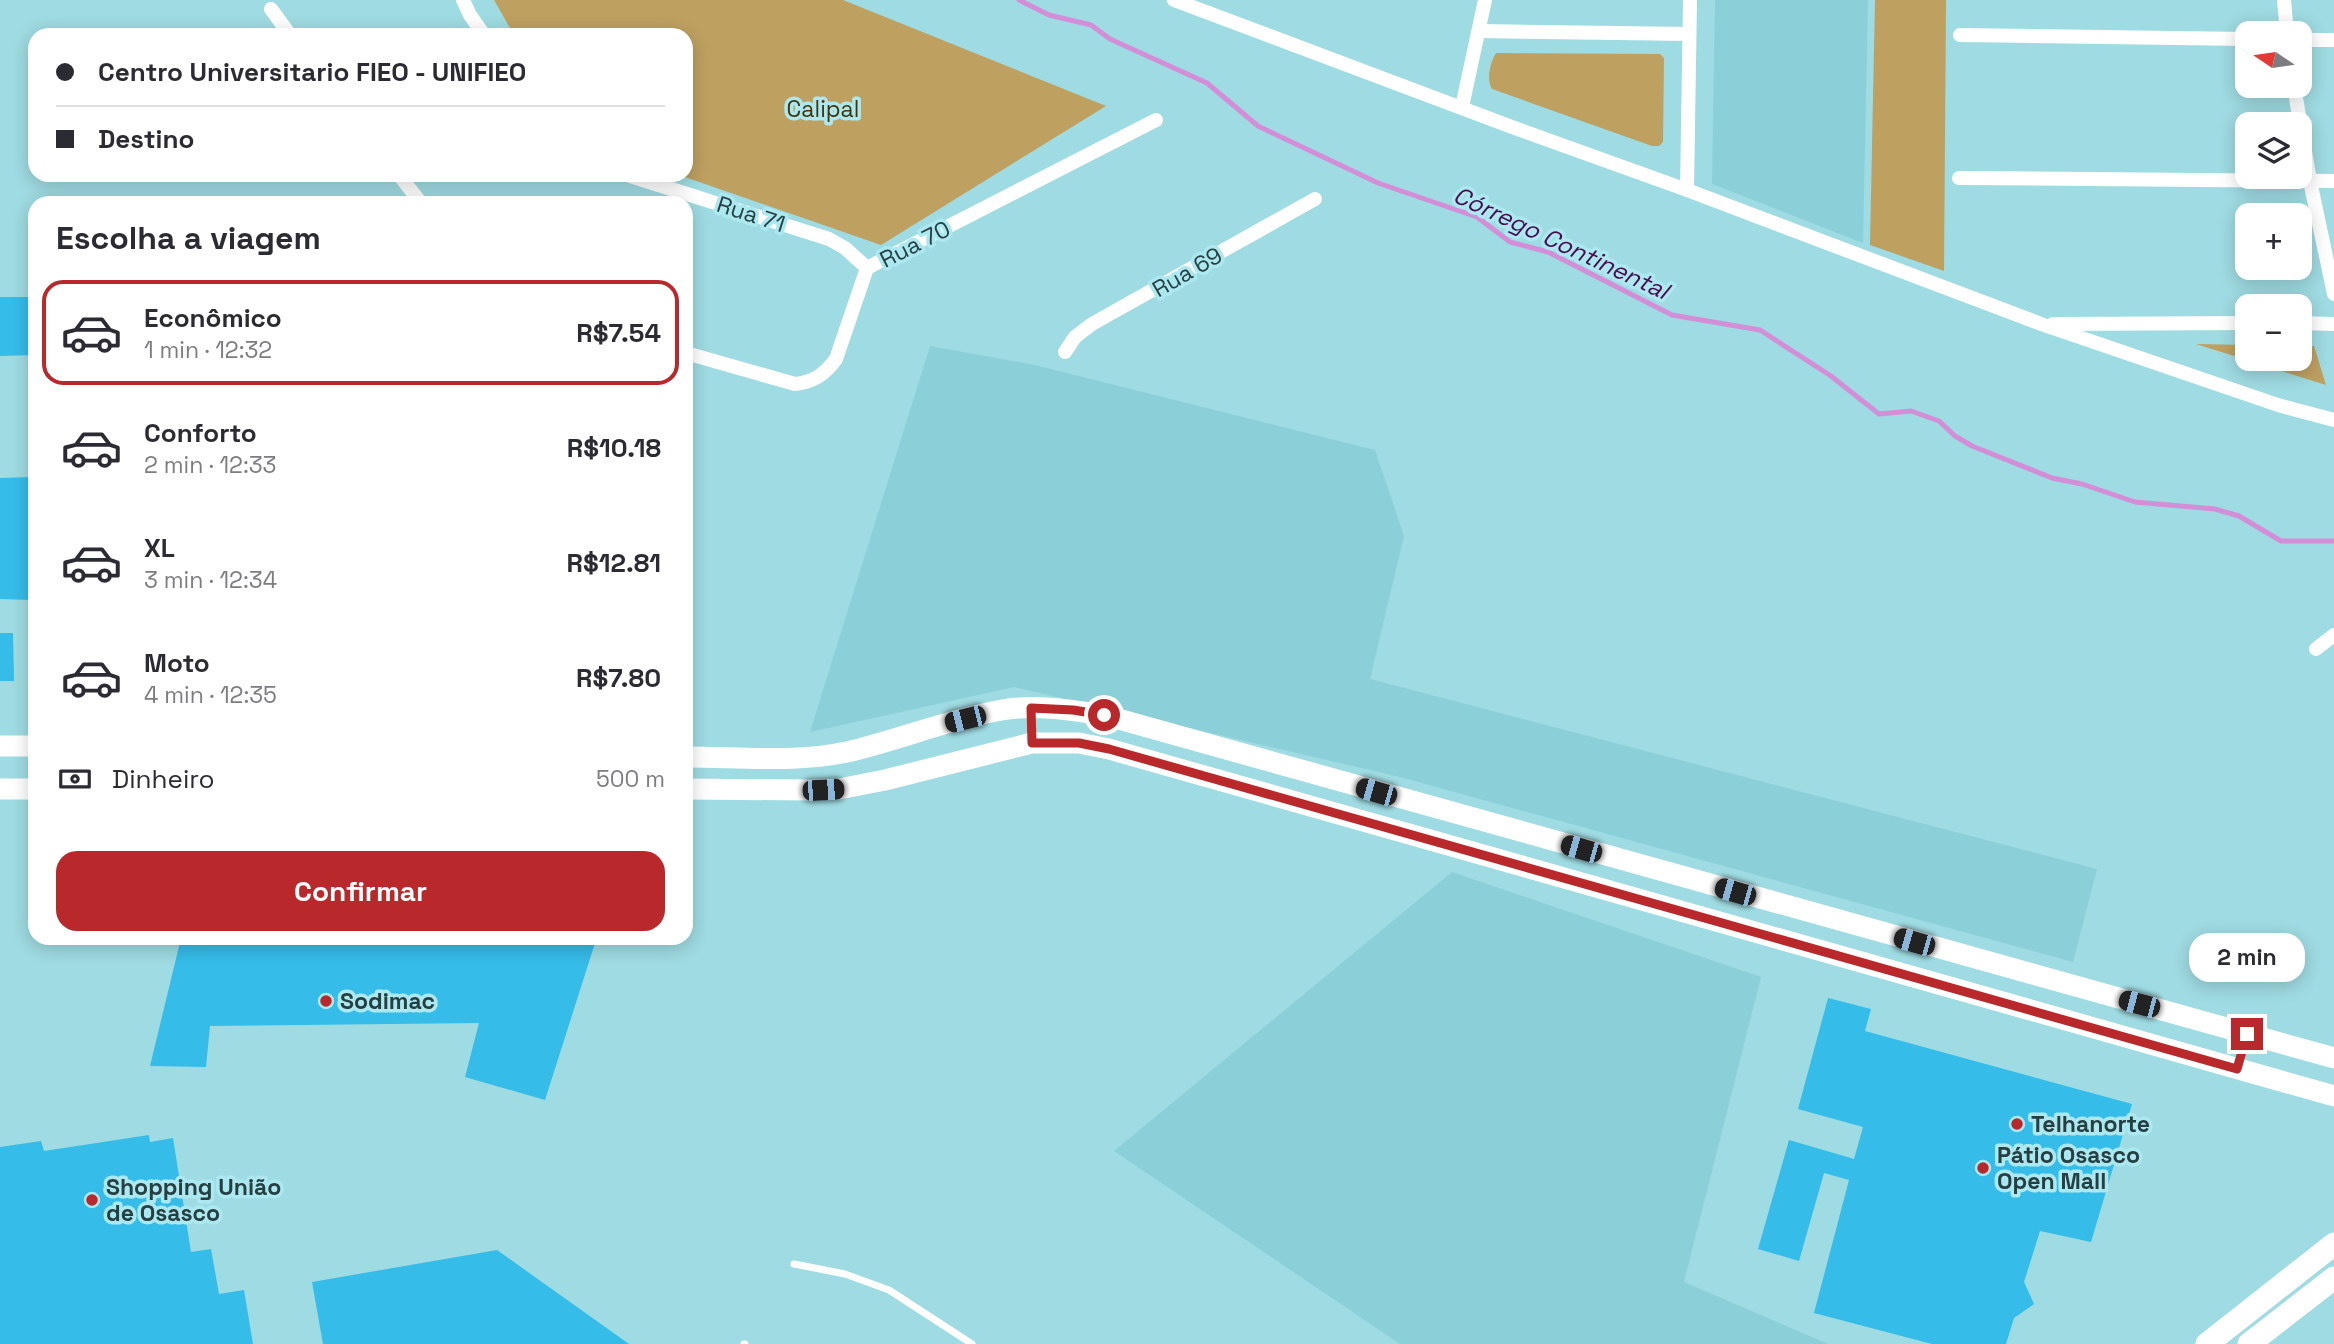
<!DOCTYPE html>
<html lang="pt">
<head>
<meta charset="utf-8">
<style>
	:root { --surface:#fff; --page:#f2f2f3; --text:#2b2b33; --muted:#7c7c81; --line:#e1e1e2; --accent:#b9292c }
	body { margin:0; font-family:"Space Grotesk",sans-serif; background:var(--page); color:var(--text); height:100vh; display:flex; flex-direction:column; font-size:26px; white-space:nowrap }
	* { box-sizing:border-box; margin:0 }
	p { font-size:23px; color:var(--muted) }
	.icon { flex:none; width:38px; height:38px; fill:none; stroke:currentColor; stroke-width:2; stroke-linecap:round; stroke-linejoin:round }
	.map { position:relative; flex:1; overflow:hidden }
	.side { position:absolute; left:28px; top:196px; width:665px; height:749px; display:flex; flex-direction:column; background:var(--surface); border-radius:21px; box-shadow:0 4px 18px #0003 }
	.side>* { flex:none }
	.banner { position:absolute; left:28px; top:28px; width:665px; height:154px; border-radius:21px; box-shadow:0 4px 18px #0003; display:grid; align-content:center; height:154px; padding:0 28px; background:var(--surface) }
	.needle { width:46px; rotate:283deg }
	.controls { position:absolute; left:2235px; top:21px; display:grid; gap:14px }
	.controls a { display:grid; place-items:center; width:77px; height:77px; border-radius:14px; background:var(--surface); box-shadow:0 4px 18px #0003; font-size:35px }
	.end { position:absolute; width:32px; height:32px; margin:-16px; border:9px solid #b9292c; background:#fff; box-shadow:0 0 0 4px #fff }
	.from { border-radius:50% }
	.bubble { position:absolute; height:49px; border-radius:21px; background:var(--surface); box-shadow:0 4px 18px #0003; font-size:23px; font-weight:600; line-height:49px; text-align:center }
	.car { position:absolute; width:21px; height:42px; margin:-21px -10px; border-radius:9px; box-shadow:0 0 5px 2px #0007; background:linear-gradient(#222 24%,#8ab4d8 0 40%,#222 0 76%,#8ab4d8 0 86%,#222 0) }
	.banner b { display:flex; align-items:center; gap:24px; height:66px; font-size:26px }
	.banner b+b { border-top:2px solid var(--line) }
	.banner i { width:18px; height:18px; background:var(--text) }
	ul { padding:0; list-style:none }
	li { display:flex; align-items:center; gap:21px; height:105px; margin:0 14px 10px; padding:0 14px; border:4px solid transparent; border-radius:21px }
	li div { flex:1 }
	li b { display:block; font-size:26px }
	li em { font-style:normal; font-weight:600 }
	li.selected { border-color:var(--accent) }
	li>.icon { width:63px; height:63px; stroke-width:1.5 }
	h2 { padding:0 28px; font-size:32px; line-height:84px }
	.pay { display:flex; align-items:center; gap:18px; height:77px; padding:0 28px; font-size:26px }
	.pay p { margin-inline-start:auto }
	.button { display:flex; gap:14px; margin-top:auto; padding:14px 28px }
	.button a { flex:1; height:80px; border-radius:21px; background:var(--accent); color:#fff; font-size:28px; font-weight:600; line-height:80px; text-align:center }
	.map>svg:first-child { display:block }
</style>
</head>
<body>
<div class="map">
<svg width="2334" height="1344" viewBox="0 0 2334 1344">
	<rect width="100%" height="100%" fill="#9fdbe2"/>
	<g fill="#8bcfd8">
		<path d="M1715 0H1868L1863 243 1712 184Z"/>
		<path d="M930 346 1035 365 1375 450 1404 536 1370 679 2097 869 2073 962 1400 777 1014 687 810 732Z"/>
		<path d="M1452 872 1761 977 1684 1282 1828 1344H1400L1114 1151Z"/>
	</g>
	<g fill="#bea060">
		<path d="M494 0H843L1106 106 881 245 679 175H686V35H514Z"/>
		<path d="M1875 0H1946L1944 271 1870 245Z"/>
		<path d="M1496 53 1660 54 1664 58 1663 142 1659 146H1652L1492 89C1486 79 1490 63 1496 53Z"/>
		<path d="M2196 344 2247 345V359H2300V346H2314L2326 385Z"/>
	</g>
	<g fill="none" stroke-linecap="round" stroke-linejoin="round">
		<path stroke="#d48ed7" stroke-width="5" d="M1019 0 1049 15 1091 25 1110 39 1207 83 1258 126 1378 183 1477 217 1510 242 1548 252 1672 315 1760 330 1831 376 1879 414 1911 411 1939 421 1955 436 1972 446 2052 478 2082 484 2135 502 2215 509 2239 516 2281 541H2334"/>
	</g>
	<g fill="#35bce8">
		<path d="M0 297H35V355L0 356Z"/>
		<path d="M32 477 31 600 0 599V478Z"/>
		<path d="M0 633H13L14 681H0Z"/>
		<path d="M181 938H579L595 943 545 1100 465 1077 479 1023 210 1026 206 1067 150 1066Z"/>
		<path d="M1828 998 1871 1009 1865 1031 2132 1104 2091 1242 2040 1231 2024 1282 2034 1304 2014 1318 2006 1344H1932L1814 1313 1849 1180 1824 1173 1799 1261 1758 1249 1789 1140 1854 1159 1863 1127 1798 1109Z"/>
		<path d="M149 1135 150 1142 173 1138 191 1252 211 1249 219 1294 244 1290 253 1344H0V1147L41 1141 44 1151Z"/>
		<path d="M497 1250 629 1344H323L312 1282Z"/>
	</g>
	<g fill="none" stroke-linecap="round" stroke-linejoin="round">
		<g stroke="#fff" stroke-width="7">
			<path d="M794 1264 845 1274 889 1290 972 1344"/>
			<path d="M744 1344H745"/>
		</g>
		<g stroke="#fff" stroke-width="14">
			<path d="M463 0 470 15 484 35"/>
			<path d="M1174 0 1512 127 1687 190 2041 324 2278 405 2334 420"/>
			<path d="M2284 0 2287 33"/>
			<path d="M271 9 290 35"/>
			<path d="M1479 31 1689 34"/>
			<path d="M1960 35 2247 39"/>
			<path d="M2300 40H2334"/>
			<path d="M2294 86 2310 181 2334 294"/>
			<path d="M1462 107 1485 0"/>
			<path d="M399 175 421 203"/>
			<path d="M627 175 829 239 845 248 867 268"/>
			<path d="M1959 178 2334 181"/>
			<path d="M1687 190 1690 0"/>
			<path d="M2300 323 2334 324"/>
			<path d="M2053 324 2247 323"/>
			<path d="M1065 352 1075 337 1092 324 1315 199"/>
			<path d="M686 353 795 384C814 382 825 374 836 359L867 268 1156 120"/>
			<path d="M2316 649 2334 635"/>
		</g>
		<g stroke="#fff" stroke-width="21">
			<path d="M0 746H35"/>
			<path d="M686 757C738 757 795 763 847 752 899 740 949 719 1002 710 1036 704 1071 710 1104 715L2334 1058"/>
			<path d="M0 789H35"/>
			<path d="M686 789 808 790 839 789 885 780 1032 743H1079L1109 749 2334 1096"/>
		</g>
		<g stroke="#fff" stroke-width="23">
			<path d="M2207 1344 2334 1244"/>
			<path d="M2249 1344 2334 1278"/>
		</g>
	</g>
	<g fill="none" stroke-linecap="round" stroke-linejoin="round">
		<path stroke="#b9292c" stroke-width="9" d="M1104 715 1073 710 1031 708 1032 743H1079L1109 749 2237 1069 2247 1034"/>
	</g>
	<g fill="#b9292c" stroke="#ace8ef" stroke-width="2.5">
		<circle cx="326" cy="1001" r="7"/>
		<circle cx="2017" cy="1124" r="7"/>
		<circle cx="1983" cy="1168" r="7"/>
		<circle cx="92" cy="1200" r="7"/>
	</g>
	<g text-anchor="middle" stroke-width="7" stroke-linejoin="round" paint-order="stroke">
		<g font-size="23" fill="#443306" stroke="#ace8ef">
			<text x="823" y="117">Calipal</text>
		</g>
		<g font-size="23" fill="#263f42" stroke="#ace8ef">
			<text transform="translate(751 214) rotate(18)" y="8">Rua 71</text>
			<text transform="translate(915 244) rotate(-27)" y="8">Rua 70</text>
			<text transform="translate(1187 272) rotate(-30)" y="8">Rua 69</text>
		</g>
		<g font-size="23" font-weight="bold" fill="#263f42" stroke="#ace8ef" text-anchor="start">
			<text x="340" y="1009">Sodimac</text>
			<text x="2031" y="1132">Telhanorte</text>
			<text x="1997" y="1163">Pátio Osasco<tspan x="1997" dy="26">Open Mall</tspan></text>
			<text x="106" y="1195">Shopping União<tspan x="106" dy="26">de Osasco</tspan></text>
		</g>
		<g font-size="24" font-style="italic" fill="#4b0a4f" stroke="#ace8ef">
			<text transform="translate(1561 243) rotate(25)" y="8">Córrego Continental</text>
		</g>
	</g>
</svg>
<div class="controls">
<a><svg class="needle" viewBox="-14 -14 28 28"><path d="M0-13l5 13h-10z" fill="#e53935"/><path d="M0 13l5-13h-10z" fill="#7c7c81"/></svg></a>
<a><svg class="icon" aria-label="layers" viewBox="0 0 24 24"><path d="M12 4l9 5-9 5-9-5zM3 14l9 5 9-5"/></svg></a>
<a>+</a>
<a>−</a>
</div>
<i class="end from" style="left:1104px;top:715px"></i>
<i class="end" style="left:2247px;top:1034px"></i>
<div class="bubble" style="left:2189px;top:933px;width:116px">2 min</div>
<i class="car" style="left:965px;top:719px;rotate:256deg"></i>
<i class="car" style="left:823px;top:790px;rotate:87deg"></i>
<i class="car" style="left:1376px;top:792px;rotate:286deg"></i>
<i class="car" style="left:1581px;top:849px;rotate:286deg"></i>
<i class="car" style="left:1735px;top:892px;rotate:286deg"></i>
<i class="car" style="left:1914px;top:942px;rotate:286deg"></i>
<i class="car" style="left:2139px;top:1004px;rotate:285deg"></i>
<div class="banner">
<b><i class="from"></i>Centro Universitario FIEO - UNIFIEO</b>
<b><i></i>Destino</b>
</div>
<section class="side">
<h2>Escolha a viagem</h2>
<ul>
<li class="selected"><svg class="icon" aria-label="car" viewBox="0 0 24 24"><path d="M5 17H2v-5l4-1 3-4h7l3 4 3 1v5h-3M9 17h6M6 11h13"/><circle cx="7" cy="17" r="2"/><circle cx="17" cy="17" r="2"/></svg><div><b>Econômico</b><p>1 min · 12:32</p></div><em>R$7.54</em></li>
<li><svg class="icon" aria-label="car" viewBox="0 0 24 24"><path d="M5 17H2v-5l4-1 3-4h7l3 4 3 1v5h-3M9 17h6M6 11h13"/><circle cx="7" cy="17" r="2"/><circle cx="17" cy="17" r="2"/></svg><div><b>Conforto</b><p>2 min · 12:33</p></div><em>R$10.18</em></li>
<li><svg class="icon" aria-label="car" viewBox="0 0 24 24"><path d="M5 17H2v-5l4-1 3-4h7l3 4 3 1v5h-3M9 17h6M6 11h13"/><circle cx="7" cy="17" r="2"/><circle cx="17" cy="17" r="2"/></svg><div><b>XL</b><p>3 min · 12:34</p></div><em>R$12.81</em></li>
<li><svg class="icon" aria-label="car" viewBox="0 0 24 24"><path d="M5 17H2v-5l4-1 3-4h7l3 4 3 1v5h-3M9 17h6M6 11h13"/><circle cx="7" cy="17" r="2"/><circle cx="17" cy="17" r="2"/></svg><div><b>Moto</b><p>4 min · 12:35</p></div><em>R$7.80</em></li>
</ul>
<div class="pay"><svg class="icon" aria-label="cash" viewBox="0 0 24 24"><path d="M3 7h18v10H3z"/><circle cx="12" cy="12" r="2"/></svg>Dinheiro<p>500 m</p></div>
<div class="button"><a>Confirmar</a></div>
</section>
</div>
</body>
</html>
